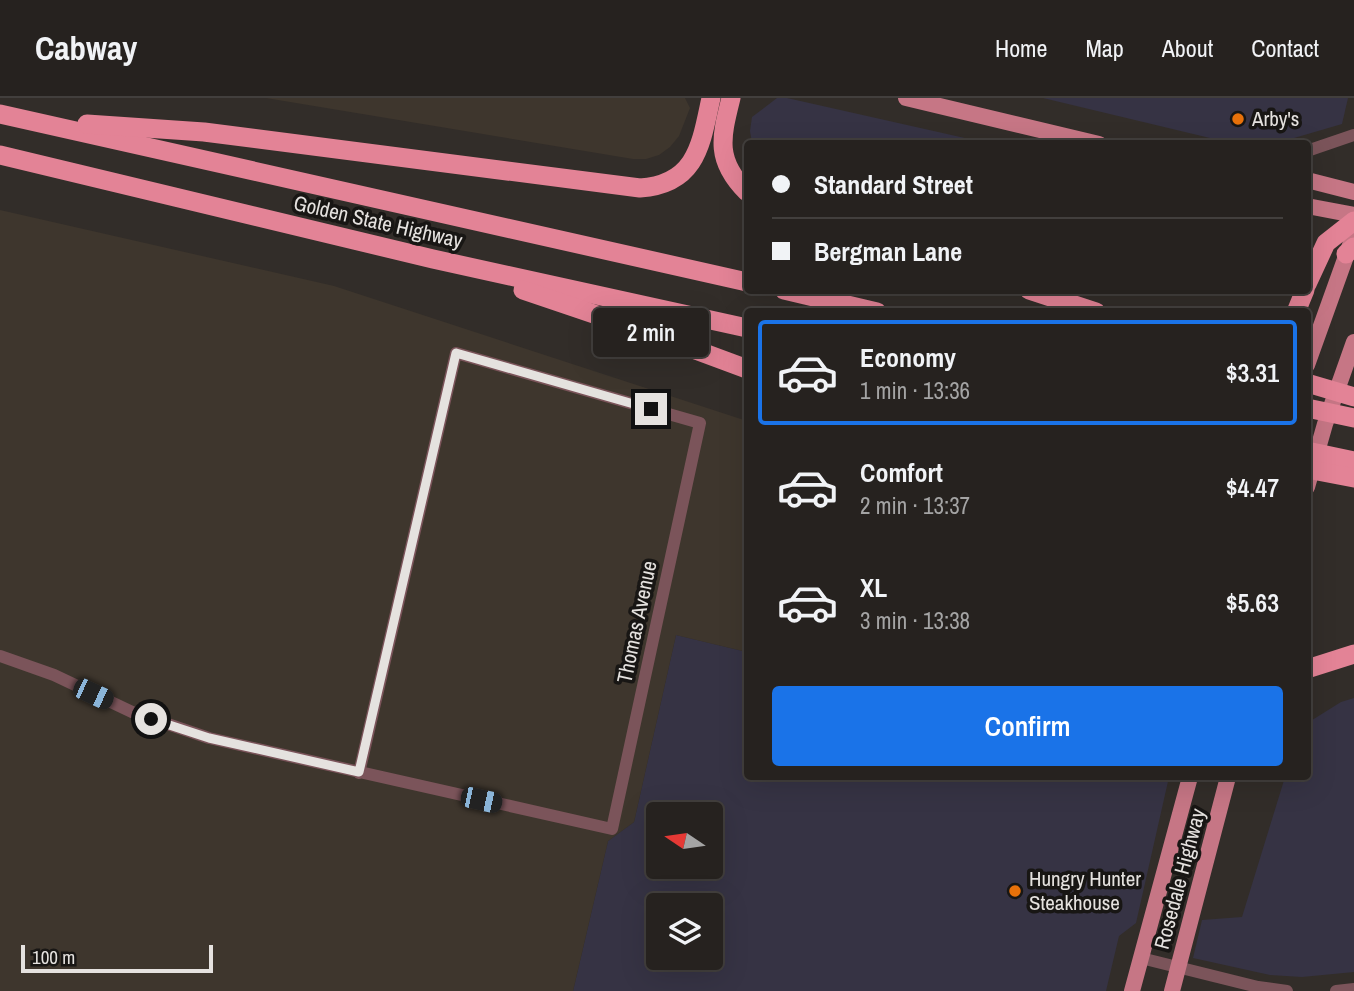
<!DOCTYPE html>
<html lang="en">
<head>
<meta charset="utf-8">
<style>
	:root { --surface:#26221f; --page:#322f2c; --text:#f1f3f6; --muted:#a4a4a4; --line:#423f3d; --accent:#1a73e8 }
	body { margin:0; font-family:"Archivo Narrow",sans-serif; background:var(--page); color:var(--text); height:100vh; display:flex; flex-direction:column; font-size:26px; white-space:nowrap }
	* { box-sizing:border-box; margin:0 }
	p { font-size:23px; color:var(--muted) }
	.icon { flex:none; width:38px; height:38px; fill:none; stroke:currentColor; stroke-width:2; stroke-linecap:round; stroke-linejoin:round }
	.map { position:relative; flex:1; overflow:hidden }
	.details { position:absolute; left:744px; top:210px; width:567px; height:472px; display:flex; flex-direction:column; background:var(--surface); border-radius:7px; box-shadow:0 7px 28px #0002,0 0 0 2px var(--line) }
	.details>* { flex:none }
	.hud { position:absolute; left:744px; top:42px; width:567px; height:154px; border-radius:7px; box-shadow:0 7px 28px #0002,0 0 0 2px var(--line); display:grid; align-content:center; height:154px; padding:0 28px; background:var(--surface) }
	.needle { width:46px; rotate:283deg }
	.buttons { position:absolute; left:646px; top:704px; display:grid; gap:14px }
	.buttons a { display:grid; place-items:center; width:77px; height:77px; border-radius:7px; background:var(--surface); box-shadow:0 7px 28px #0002,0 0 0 2px var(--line); font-size:35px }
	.scale { position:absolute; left:21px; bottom:18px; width:192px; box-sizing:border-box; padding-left:7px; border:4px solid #e5e2df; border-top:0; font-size:19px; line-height:24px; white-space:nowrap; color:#e5e2df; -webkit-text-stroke:5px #181614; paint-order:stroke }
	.end { position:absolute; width:32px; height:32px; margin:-16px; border:9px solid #e5e2df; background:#111; box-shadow:0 0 0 4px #111 }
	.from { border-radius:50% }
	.bubble { position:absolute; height:49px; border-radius:7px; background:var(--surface); box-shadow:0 7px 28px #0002,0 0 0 2px var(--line); font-size:23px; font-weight:600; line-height:49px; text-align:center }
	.car { position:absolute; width:21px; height:42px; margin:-21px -10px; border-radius:9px; box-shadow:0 0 5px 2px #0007; background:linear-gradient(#222 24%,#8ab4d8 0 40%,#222 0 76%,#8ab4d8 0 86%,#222 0) }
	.hud b { display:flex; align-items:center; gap:24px; height:66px; font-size:26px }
	.hud b+b { border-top:2px solid var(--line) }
	.hud i { width:18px; height:18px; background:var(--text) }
	ul { padding:12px 0 0; list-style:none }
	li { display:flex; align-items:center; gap:21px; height:105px; margin:0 14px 10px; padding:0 14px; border:4px solid transparent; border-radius:7px }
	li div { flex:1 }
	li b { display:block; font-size:26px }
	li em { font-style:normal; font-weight:600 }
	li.active { border-color:var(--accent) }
	li>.icon { width:63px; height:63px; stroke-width:1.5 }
	.primary-button { display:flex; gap:14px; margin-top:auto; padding:14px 28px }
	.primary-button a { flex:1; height:80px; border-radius:7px; background:var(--accent); color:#fff; font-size:28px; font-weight:600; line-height:80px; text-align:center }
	header { display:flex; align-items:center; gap:42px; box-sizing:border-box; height:98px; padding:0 35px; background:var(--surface); border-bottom:2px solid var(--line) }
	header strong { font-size:33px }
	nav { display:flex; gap:38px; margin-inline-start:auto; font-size:24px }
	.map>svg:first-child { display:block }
</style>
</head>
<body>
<header>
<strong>Cabway</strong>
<nav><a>Home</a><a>Map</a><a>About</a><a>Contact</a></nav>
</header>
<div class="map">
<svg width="1354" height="893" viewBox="0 0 1354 893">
	<rect width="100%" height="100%" fill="#322d29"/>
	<g fill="#363344" fill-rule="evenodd">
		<path d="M777 0H787L987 45H752L750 33 752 19Z"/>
		<path d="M1043 0H1348L1342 26 1277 45 1235 46Z"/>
		<path d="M676 537 747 554V679H1169L1136 825 1119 838 1106 893H573L608 743 634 724ZM658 716H710V768H658ZM658 807H710V859H658Z"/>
		<path d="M1354 600V874L1302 879 1270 877 1193 860 1202 822 1242 819 1285 679H1307L1309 624 1341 604Z"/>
	</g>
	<g fill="#3e362d">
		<path d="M266 0H685L690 10 679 38 670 49 659 57 646 61H633Z"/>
		<path d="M0 112 334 188 747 323V554L676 537 634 724 608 743 573 893H0Z"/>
	</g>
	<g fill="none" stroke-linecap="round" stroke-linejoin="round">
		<g stroke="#7b545a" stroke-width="12">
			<path d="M1307 53 1354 37"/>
			<path d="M0 558 54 577 132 614 209 640 612 731 700 325 456 255 359 675"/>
			<path d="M1141 860 1258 889 1287 893"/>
			<path d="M1336 893 1354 891"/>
		</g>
		<g stroke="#c67685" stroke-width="16">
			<path d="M906 0 1099 46"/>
			<path d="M1307 82 1354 94"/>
			<path d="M1307 108 1354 117"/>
			<path d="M1307 267 1354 136"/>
			<path d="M1307 389 1325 326 1354 244"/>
			<path d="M1132 893 1190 679"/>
			<path d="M1172 893 1228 679"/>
		</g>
		<g stroke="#e38396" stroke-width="19">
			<path d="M731 0C721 40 715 62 747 94"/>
			<path d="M0 16 747 184"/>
			<path d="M87 26 204 34 640 90C697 86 701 46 711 0"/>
			<path d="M0 57 433 161 747 230"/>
			<path d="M1346 156 1354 149"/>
			<path d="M1307 186 1326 145 1354 123"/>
			<path d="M523 192 650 235 747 271"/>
			<path d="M784 192 877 214"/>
			<path d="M1029 192 1096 214"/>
			<path d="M1296 214 1305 192"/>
			<path d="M1307 571 1354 556"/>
		</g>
		<g stroke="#e38396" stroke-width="19">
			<path d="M1307 285 1354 299"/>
			<path d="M1307 310 1354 320"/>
			<path d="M1307 353 1354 363"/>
			<path d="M1307 371 1354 380"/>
		</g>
	</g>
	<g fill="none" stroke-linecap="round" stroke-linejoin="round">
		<path stroke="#e5e2df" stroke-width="9" d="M151 621 209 640 359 674 456 255 651 311"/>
	</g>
	<g fill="#e8710a" stroke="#181614" stroke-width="2.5">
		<circle cx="1238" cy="21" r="7"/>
		<circle cx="1015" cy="793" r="7"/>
	</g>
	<g text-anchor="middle" stroke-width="7" stroke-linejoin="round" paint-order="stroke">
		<g font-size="21" fill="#e5e2df" stroke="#181614" text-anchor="start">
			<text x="1252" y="28">Arby's</text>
			<text x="1029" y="788">Hungry Hunter<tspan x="1029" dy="24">Steakhouse</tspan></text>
		</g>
		<g font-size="21" fill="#e5e2df" stroke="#181614">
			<text transform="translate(378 124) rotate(13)" y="7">Golden State Highway</text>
			<text transform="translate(637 524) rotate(-78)" y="7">Thomas Avenue</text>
			<text transform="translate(1180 781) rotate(-75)" y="7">Rosedale Highway</text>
		</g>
	</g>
</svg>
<div class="buttons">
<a><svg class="needle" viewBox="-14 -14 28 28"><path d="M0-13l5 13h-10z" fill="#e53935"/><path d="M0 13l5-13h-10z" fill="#a4a4a4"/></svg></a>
<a><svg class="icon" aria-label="layers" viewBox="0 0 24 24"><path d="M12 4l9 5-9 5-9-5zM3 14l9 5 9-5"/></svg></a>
</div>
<div class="scale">100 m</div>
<i class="end from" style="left:151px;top:621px"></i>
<i class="end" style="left:651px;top:311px"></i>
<div class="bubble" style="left:593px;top:210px;width:116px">2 min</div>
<i class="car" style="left:93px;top:596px;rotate:115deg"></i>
<i class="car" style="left:481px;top:702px;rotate:102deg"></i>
<div class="hud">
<b><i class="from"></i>Standard Street</b>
<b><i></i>Bergman Lane</b>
</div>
<section class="details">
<ul>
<li class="active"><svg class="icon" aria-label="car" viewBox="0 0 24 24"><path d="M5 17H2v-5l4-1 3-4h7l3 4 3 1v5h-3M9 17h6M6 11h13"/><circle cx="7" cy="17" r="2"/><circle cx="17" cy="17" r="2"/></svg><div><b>Economy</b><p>1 min · 13:36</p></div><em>$3.31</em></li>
<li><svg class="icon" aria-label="car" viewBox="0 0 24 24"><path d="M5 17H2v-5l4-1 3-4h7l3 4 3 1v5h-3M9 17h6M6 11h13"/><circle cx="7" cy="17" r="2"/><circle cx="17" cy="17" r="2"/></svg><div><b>Comfort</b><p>2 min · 13:37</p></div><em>$4.47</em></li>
<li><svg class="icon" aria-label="car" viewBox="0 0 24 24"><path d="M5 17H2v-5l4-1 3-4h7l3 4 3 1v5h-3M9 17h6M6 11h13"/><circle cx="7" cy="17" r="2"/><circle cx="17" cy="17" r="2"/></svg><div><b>XL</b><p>3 min · 13:38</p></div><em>$5.63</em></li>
</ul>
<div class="primary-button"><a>Confirm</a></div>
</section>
</div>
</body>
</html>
